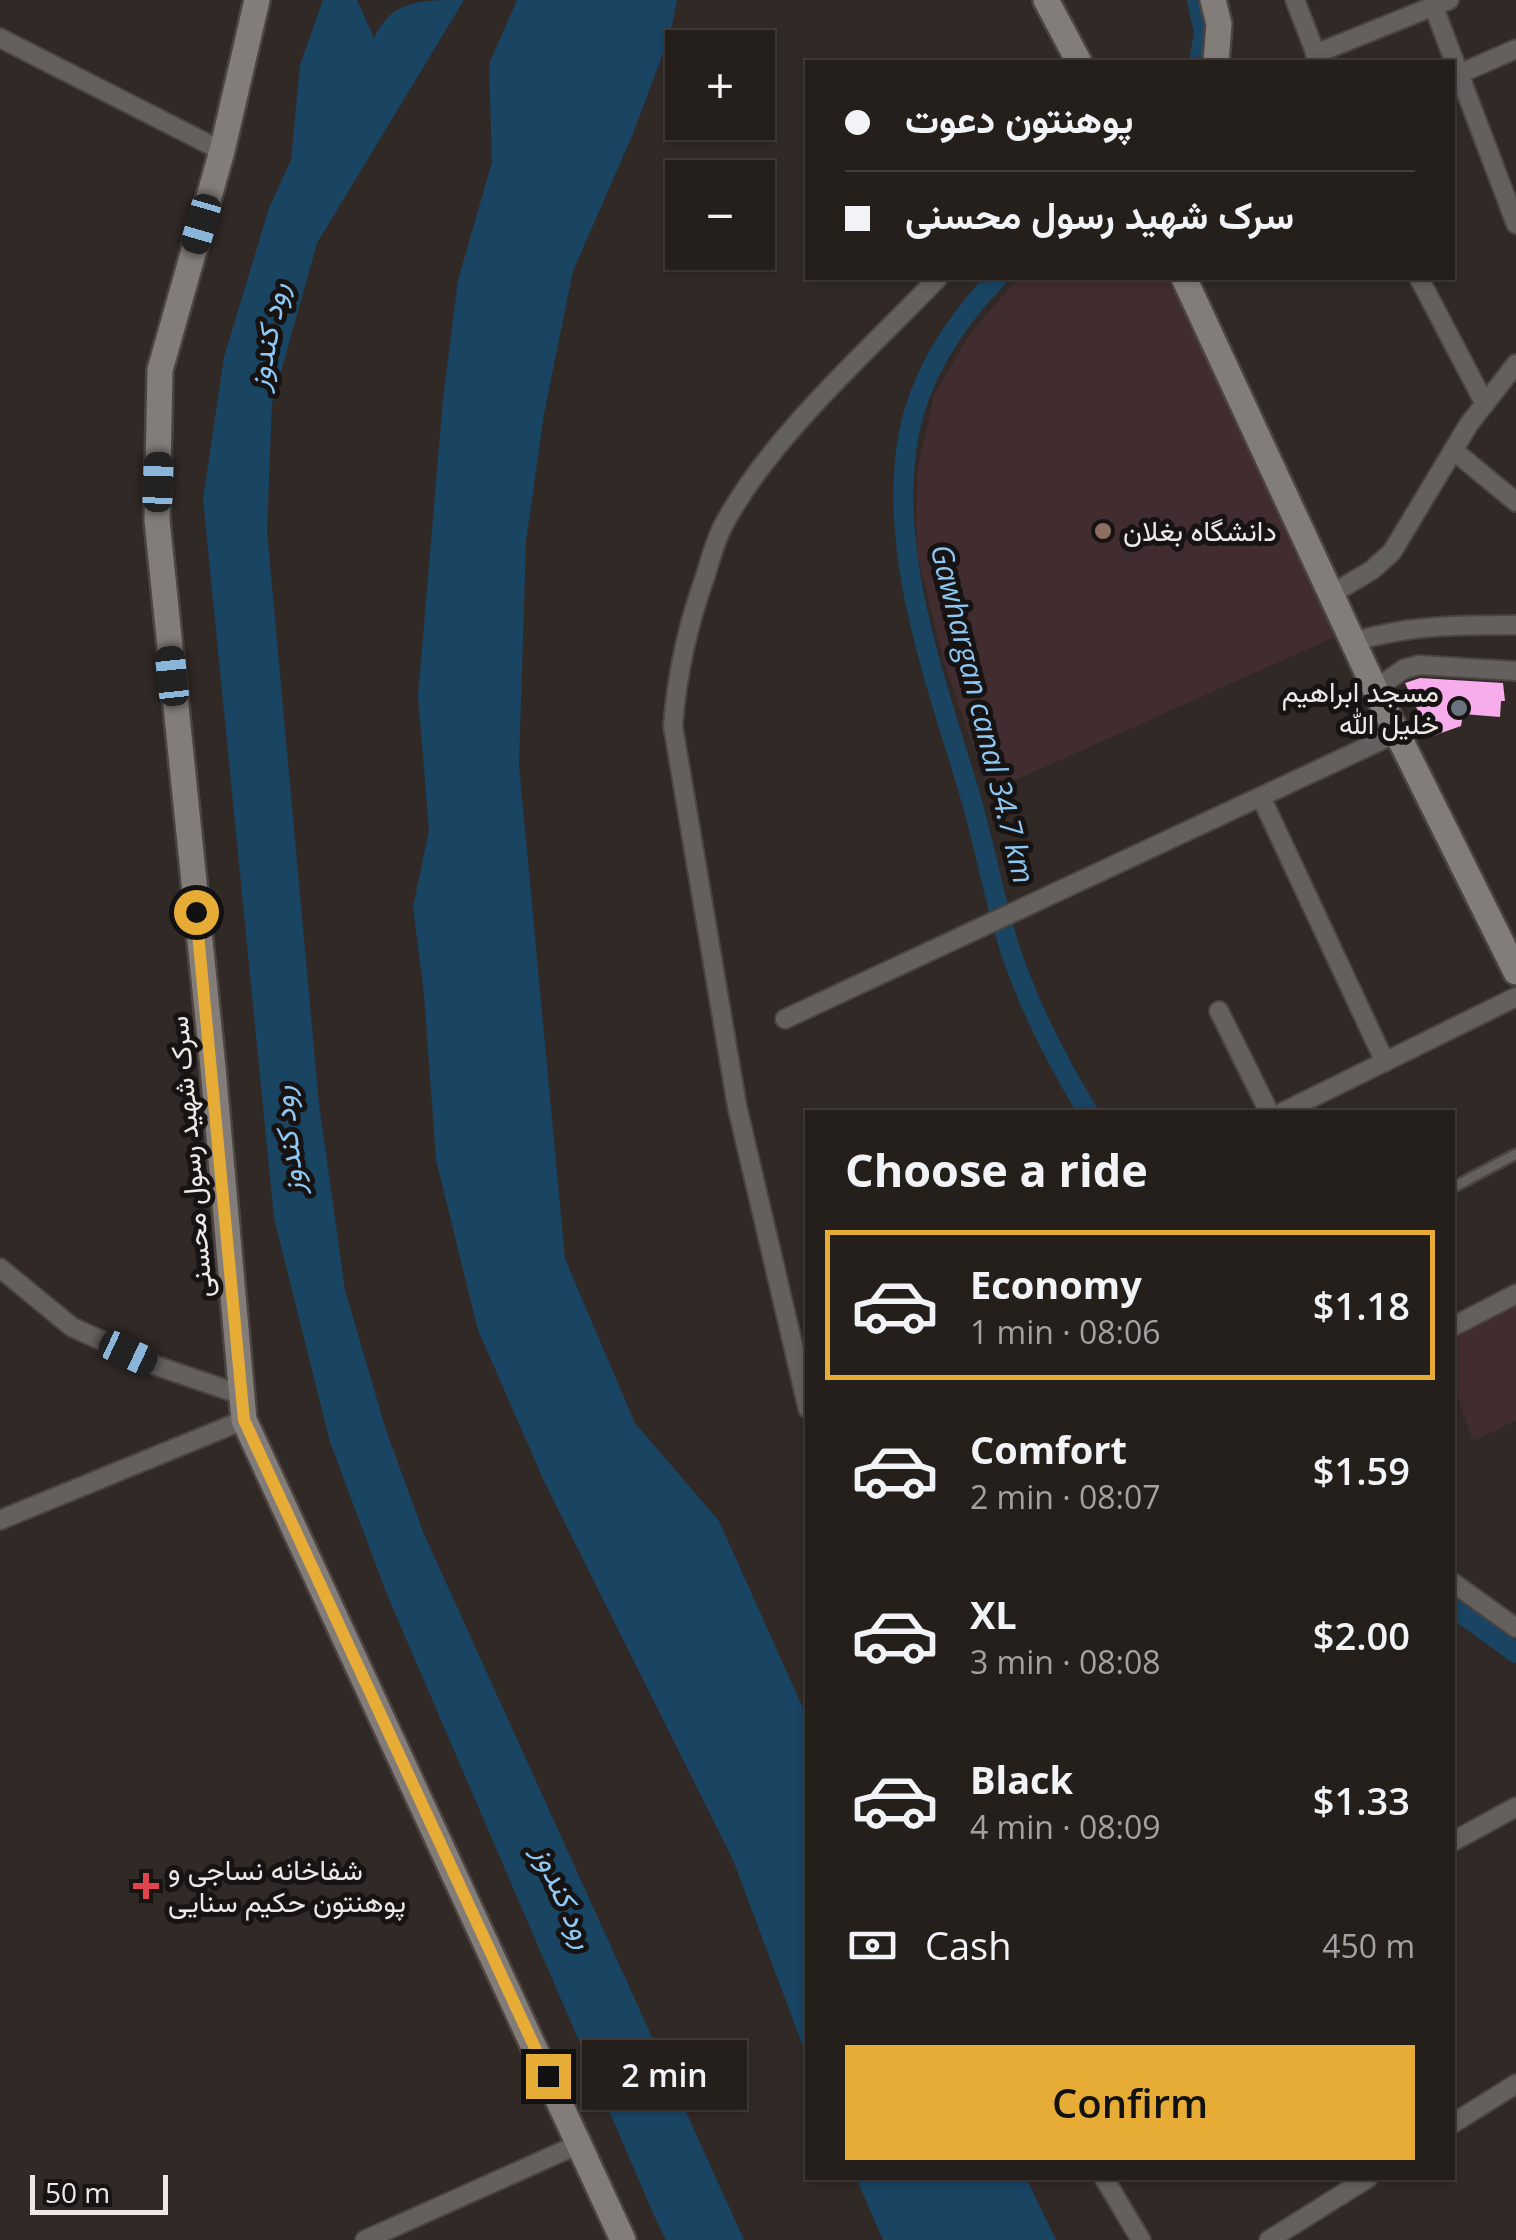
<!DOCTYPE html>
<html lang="en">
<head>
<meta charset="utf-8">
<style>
	:root { --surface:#251f1c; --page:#312c29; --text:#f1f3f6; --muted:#a3a2a3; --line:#423d3b; --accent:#e6ac36 }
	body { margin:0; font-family:"Open Sans",Vazirmatn,sans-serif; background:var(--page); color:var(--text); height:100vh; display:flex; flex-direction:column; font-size:38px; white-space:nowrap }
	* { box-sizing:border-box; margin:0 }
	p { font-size:32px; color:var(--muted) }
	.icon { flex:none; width:55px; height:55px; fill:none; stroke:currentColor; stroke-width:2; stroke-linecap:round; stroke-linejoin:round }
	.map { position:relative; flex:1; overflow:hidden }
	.sheet { position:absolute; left:805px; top:1110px; width:650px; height:1070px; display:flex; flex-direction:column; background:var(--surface); border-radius:0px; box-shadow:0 2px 8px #0004,0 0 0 2px var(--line) }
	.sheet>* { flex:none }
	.top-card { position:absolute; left:805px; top:60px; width:650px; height:220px; border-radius:0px; box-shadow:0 2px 8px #0004,0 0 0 2px var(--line); display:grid; align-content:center; height:220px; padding:0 40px; background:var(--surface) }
	.buttons { position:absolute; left:665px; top:30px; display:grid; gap:20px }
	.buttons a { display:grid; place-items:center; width:110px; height:110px; border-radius:0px; background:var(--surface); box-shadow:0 2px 8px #0004,0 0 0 2px var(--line); font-size:50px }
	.scale { position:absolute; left:30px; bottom:25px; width:138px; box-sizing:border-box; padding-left:10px; border:5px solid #ede8e6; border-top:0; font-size:28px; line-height:35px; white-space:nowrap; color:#ede8e6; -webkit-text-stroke:8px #161312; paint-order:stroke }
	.end { position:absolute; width:45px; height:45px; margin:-22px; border:12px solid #e6ac36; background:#111; box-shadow:0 0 0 5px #111 }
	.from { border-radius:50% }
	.bubble { position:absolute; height:70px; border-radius:0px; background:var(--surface); box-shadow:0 2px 8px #0004,0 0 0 2px var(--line); font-size:32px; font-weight:600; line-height:70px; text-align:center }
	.car { position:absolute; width:30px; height:60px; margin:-30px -15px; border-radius:12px; box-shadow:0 0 8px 2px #0007; background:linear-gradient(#222 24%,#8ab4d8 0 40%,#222 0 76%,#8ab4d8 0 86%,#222 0) }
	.top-card b { display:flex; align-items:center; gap:35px; height:95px; font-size:38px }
	.top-card b+b { border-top:2px solid var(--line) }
	.top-card i { width:25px; height:25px; background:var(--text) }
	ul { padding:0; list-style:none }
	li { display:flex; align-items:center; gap:30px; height:150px; margin:0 20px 15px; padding:0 20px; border:5px solid transparent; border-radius:0px }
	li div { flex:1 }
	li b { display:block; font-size:38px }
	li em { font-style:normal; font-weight:600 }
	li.selected { border-color:var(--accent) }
	li>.icon { width:90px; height:90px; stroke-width:1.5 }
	h2 { padding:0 40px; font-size:45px; line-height:120px }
	.pay { display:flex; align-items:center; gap:25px; height:110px; padding:0 40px; font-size:38px }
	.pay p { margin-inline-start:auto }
	.cta { display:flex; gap:20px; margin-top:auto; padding:20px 40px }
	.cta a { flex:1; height:115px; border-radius:0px; background:var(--accent); color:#111; font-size:40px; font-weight:600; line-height:115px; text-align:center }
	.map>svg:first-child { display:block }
</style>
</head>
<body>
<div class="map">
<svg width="1516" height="2240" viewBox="0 0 1516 2240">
	<rect width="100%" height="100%" fill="#312926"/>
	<g fill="#412d2f">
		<path d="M1018 278H1168L1339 635 989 792 944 663 917 553 916 508 918 468 934 395 970 334Z"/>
		<path d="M1516 1304V1420L1473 1441 1453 1382 1452 1335Z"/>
	</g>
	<g fill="#194462">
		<path d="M323 0H357L374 38C392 0 419 0 464 0L317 243 272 404 267 531 319 1104 345 1290 386 1430 424 1534 744 2240H666L653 2213 388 1597 330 1442 274 1218 203 499 224 357 269 208 291 160 300 65Z"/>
		<path d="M517 0H677L670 35 632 136 573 271 544 414 526 541 519 765 565 1259 635 1423 719 1521 807 1717V2057L733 1860 544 1481 478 1330 436 1160 424 994 413 907 429 830 418 696 443 399 458 280 492 162 489 64Z"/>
		<path d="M856 2178H1026L1056 2240H883Z"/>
	</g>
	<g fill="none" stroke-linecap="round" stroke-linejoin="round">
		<g stroke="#194462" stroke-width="20">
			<path d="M1197 0 1204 32 1199 62"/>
			<path d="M997 278C955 322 921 372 909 433 886 550 937 684 970 795 985 846 994 899 1010 949 1029 1007 1057 1061 1088 1112"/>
			<path d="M1452 1607 1516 1653"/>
		</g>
	</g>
	<path fill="#f7adec" d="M1420 678 1503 683 1505 701H1501L1500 717 1463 714 1461 726 1430 737 1405 683Z"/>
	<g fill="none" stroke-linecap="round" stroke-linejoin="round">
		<g stroke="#4b4441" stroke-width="14">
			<path id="lane" d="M1452 1188 1516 1154"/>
		</g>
		<g stroke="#4b4441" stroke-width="22">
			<g id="street">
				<path d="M1295 0 1319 62"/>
				<path d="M1433 5 1516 224"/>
				<path d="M0 38 222 151"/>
				<path d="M1315 54 1449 0"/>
				<path d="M1459 74 1516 49"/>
				<path d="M1419 278 1485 404"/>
				<path d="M1453 450 1516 502"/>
				<path d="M1330 595 1372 570 1392 552 1469 424 1516 364"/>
				<path d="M1353 642C1407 625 1459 625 1516 625"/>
				<path d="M1375 689 1404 669 1419 665 1516 671"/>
				<path d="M1261 797 1385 1062"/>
				<path d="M1219 1011 1269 1112"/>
				<path d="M785 1019 1397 733"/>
				<path d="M1283 1112 1516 997"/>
				<path d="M0 1268 72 1327 157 1366 242 1395"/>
				<path d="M1452 1327 1516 1294"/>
				<path d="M808 1409 737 1106 673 726C677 673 687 627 705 577 710 560 715 542 723 526 770 437 868 351 938 278"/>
				<path d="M0 1520 244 1420"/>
				<path d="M1452 1582 1516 1628"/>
				<path d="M1452 1842 1516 1807"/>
				<path d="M1452 2124 1516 2084"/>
				<path d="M1104 2178 1141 2240"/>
				<path d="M365 2240 579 2144"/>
				<path d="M1269 2240 1368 2178"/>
			</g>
		</g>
		<g stroke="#4b4441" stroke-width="30">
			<g id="secondary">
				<path d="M257 0 222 151 160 370 157 520 213 1068 244 1420 623 2240"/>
				<path d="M1046 0 1079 62"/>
				<path d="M1213 0 1219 24 1216 62"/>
				<path d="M1184 278 1375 689 1516 972"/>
			</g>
		</g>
		<use href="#lane" stroke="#63605e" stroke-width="9"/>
		<use href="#street" stroke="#63605e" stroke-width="18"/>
		<use href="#secondary" stroke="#837d7a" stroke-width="25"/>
	</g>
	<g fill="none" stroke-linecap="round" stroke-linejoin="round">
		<path stroke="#e6ac36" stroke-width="12" d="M196 912 244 1420 548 2076"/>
	</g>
	<circle fill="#8d6e63" stroke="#161312" stroke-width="4" cx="1103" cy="531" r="10"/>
	<circle fill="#6b7280" stroke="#161312" stroke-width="4" cx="1459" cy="708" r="10"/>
	<path fill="#e0444e" stroke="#161312" stroke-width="4" d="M141 1871h10v10h10v10h-10v10h-10v-10h-10v-10h10z"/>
	<g text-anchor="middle" stroke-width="10" stroke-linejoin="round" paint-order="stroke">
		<g font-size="28" fill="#ede8e6" stroke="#161312" text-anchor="start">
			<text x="1123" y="541">دانشگاه بغلان</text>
			<text x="1439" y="702" text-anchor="end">مسجد ابراهیم<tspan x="1439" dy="32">خلیل الله</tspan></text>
			<text x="168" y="1880">شفاخانه نساجی و<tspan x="168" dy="32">پوهنتون حکیم سنایی</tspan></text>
		</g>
		<g font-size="28" fill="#ede8e6" stroke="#161312">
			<text transform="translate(190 1157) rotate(-95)" y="10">سرک شهید رسول محسنی</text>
		</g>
		<g font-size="30" font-style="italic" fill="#8dc7f4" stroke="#161312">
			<text transform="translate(268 336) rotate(-79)" y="10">رود کندوز</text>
			<text transform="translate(982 714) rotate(76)" y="10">Gawhargan canal 34.7 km</text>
			<text transform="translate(288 1140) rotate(-96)" y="10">رود کندوز</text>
			<text transform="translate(564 1897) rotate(66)" y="10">رود کندوز</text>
		</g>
	</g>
</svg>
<div class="buttons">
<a>+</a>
<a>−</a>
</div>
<div class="scale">50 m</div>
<i class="end from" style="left:196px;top:912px"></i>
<i class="end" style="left:548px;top:2076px"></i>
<div class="bubble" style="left:582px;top:2040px;width:165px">2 min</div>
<i class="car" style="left:201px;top:224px;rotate:196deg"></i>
<i class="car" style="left:158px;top:482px;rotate:2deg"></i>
<i class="car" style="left:172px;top:676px;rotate:354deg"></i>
<i class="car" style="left:128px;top:1353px;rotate:115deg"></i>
<div class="top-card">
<b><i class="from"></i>پوهنتون دعوت</b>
<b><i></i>سرک شهید رسول محسنی</b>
</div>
<section class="sheet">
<h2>Choose a ride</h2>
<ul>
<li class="selected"><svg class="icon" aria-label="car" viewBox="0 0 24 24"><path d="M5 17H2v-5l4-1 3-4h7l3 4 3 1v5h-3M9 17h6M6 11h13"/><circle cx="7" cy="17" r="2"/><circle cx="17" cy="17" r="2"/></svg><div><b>Economy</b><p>1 min · 08:06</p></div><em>$1.18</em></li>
<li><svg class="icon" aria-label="car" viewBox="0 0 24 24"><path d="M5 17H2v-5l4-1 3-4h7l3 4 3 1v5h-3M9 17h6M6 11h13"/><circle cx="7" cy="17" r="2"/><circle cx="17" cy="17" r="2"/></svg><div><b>Comfort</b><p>2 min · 08:07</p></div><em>$1.59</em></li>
<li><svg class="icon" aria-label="car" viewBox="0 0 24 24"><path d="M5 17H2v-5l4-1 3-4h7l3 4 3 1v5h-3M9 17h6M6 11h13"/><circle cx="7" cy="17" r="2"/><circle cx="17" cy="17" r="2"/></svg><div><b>XL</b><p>3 min · 08:08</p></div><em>$2.00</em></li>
<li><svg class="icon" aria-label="car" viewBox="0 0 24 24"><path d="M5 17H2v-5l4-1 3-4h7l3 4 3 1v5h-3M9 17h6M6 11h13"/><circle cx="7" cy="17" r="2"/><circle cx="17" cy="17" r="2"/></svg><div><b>Black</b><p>4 min · 08:09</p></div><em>$1.33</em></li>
</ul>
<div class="pay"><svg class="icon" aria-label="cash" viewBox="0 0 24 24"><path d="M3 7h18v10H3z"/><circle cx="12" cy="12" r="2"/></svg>Cash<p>450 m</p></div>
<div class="cta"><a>Confirm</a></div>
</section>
</div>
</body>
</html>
